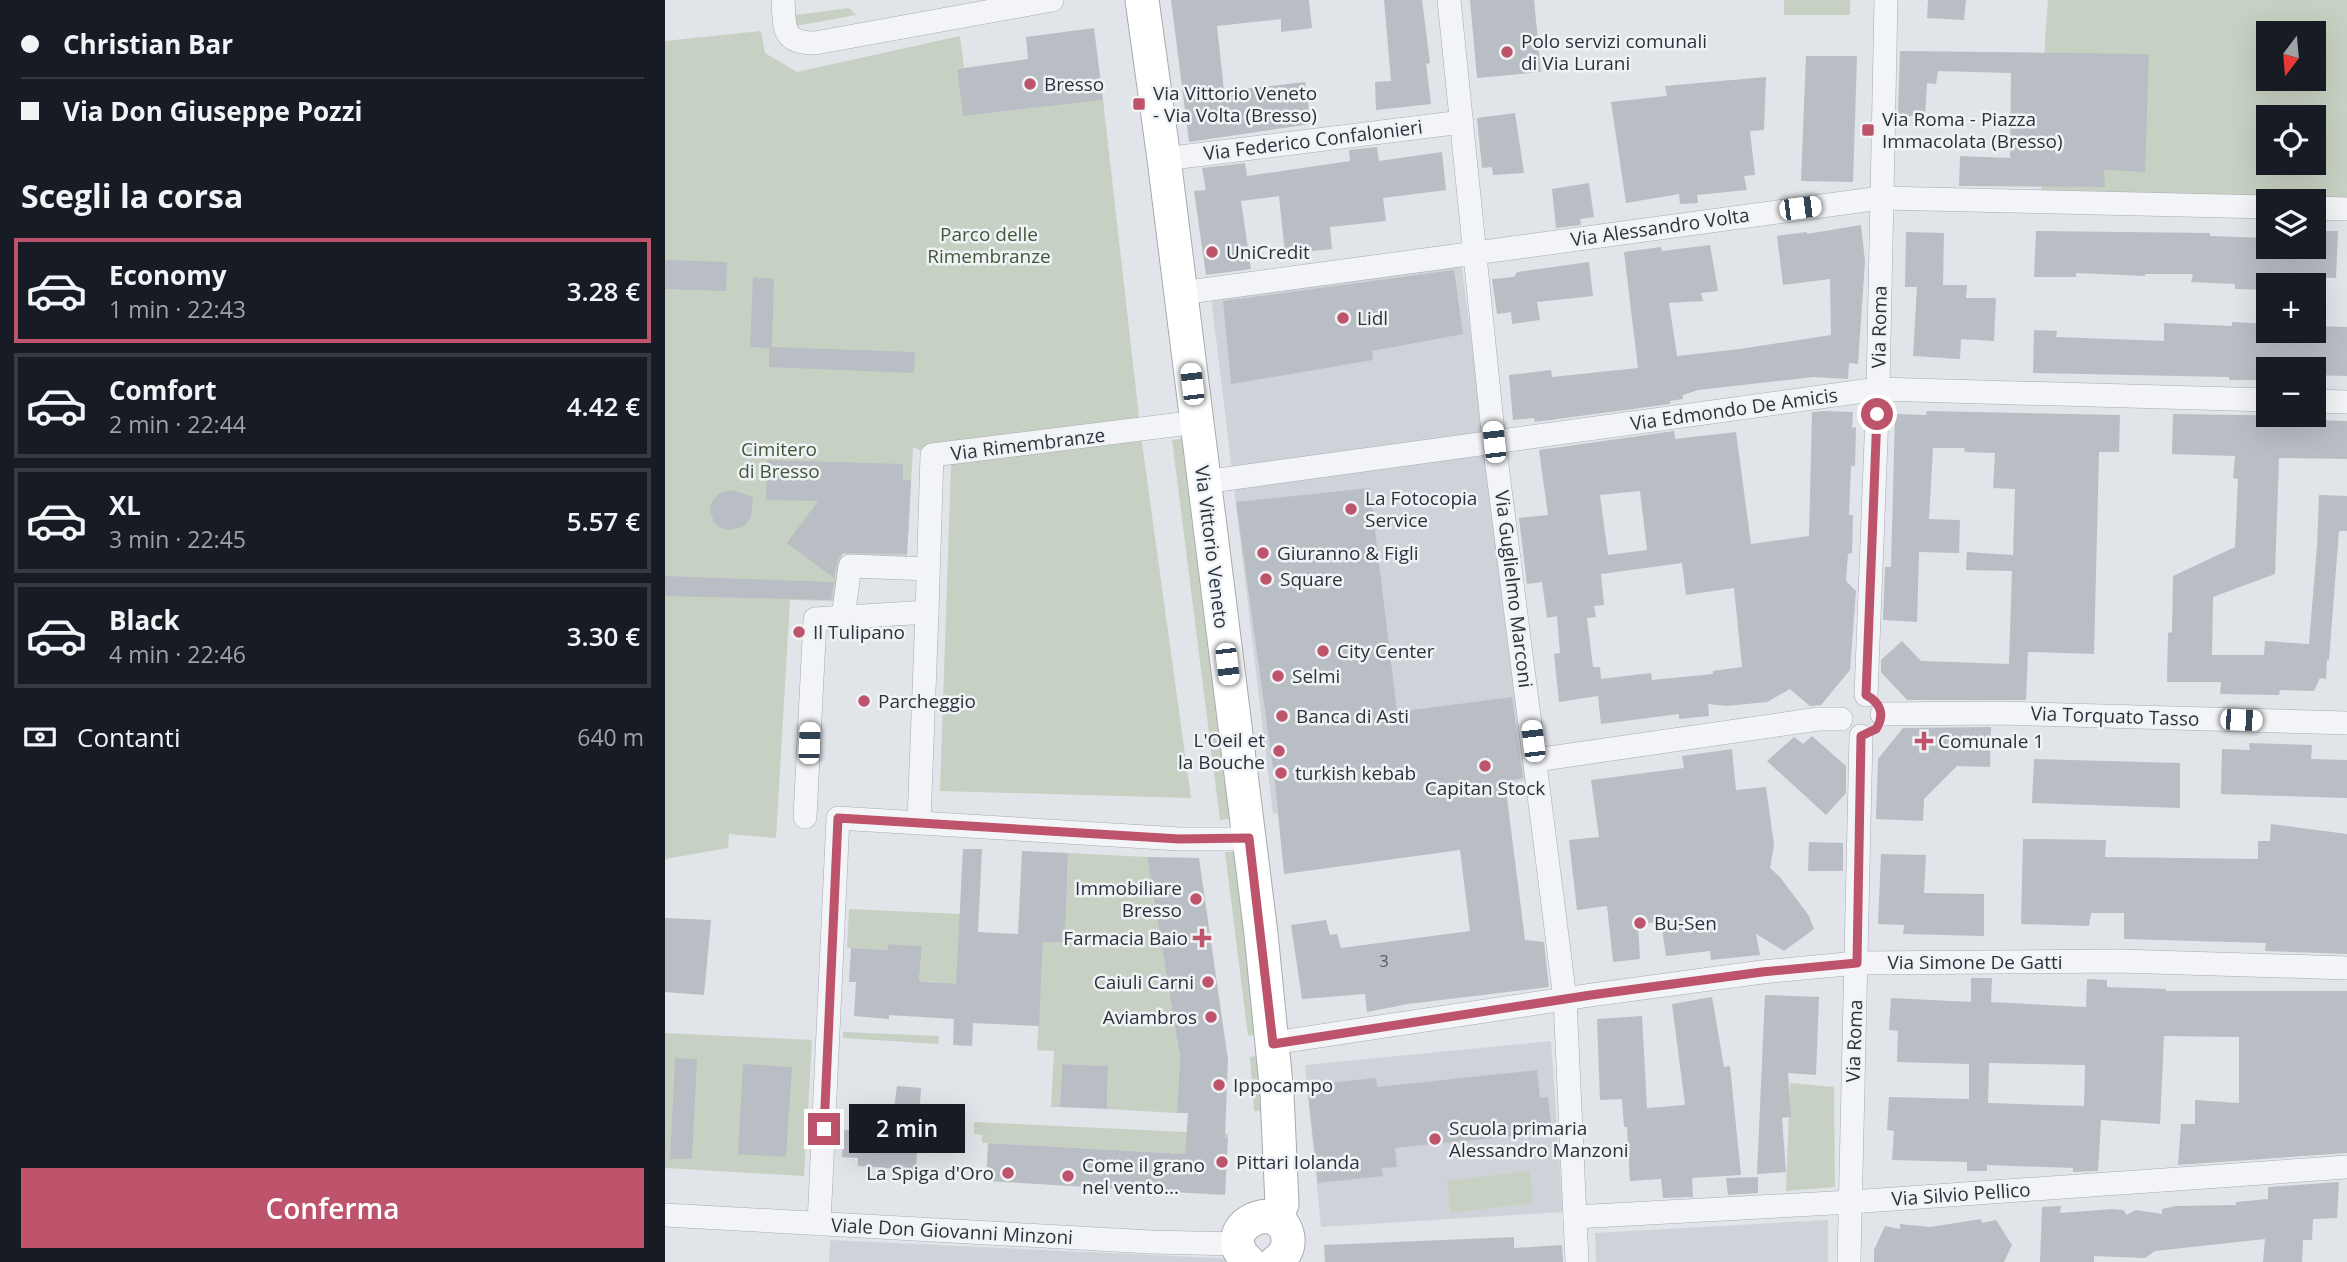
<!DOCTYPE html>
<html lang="it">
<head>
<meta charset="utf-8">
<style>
	:root { --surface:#171b24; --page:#242831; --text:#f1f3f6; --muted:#9ea1a6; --line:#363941; --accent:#be546b }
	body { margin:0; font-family:"Open Sans",sans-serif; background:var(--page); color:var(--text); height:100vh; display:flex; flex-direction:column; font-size:26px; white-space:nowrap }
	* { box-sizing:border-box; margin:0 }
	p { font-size:23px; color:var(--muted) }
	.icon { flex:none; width:38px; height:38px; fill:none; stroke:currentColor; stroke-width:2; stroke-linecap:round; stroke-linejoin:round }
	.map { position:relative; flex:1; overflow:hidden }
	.sheet { display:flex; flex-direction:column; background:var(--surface); width:665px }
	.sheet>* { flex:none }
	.hud { display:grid; align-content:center; height:154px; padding:0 21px; background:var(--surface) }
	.needle { width:46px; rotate:196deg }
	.fabs { position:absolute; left:1591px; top:21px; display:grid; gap:14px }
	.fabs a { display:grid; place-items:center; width:70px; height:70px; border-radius:0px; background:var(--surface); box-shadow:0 7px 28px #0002; font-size:35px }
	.end { position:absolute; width:32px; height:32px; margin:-16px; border:9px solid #be546b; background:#fff; box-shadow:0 0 0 4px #fff }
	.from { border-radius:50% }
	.bubble { position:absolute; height:49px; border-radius:0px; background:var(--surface); box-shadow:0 7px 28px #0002; font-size:23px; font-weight:600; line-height:49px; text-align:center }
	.car { position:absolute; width:21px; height:42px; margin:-21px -10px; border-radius:9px; box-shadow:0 0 5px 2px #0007; background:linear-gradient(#fff 24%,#345 0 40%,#fff 0 76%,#345 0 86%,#fff 0) }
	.hud b { display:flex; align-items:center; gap:24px; height:66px; font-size:26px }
	.hud b+b { border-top:2px solid var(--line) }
	.hud i { width:18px; height:18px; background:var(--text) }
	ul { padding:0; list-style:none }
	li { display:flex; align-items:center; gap:21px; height:105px; margin:0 14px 10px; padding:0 7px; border:4px solid var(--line); border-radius:0px }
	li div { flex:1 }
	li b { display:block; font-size:26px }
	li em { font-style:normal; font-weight:600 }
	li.selected { border-color:var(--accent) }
	li>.icon { width:63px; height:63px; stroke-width:1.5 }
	h2 { padding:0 21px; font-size:32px; line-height:84px }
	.pay { display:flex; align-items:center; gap:18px; height:77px; padding:0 21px; font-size:26px }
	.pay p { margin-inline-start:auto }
	.cta { display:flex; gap:14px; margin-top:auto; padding:14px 21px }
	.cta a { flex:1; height:80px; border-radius:0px; background:var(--accent); color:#fff; font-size:28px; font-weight:600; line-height:80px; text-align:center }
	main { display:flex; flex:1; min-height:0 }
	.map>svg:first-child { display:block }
</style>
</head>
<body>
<main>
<section class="sheet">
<div class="hud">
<b><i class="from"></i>Christian Bar</b>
<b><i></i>Via Don Giuseppe Pozzi</b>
</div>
<h2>Scegli la corsa</h2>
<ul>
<li class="selected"><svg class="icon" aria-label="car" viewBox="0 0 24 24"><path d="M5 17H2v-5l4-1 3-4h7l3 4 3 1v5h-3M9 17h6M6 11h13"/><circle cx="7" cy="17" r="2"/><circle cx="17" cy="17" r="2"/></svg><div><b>Economy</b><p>1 min · 22:43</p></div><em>3.28 €</em></li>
<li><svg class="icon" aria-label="car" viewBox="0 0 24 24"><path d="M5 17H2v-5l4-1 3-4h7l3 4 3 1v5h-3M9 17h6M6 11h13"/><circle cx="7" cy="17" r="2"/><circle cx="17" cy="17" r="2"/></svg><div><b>Comfort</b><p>2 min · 22:44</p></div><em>4.42 €</em></li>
<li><svg class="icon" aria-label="car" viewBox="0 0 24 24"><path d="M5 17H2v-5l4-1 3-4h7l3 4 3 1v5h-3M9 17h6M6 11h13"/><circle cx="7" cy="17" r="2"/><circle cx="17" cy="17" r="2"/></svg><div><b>XL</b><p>3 min · 22:45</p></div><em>5.57 €</em></li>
<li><svg class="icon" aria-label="car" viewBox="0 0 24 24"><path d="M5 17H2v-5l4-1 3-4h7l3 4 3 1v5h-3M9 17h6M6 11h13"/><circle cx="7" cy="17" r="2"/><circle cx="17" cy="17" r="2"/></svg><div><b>Black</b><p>4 min · 22:46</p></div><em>3.30 €</em></li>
</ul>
<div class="pay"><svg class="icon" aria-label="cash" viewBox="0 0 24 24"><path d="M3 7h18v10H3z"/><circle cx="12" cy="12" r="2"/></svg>Contanti<p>640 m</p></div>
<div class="cta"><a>Conferma</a></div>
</section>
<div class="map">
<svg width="1682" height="1262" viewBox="0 0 1682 1262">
	<rect width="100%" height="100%" fill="#e1e4e8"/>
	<g fill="#cfd3d9">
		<path d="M796 262 866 780 608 814 546 296Z"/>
		<path d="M886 1041 898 1212 656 1227 640 1065Z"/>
		<path d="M1163 1220V1262H931L930 1233Z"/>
		<path d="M165 1240 573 1259V1262H164Z"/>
	</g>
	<g fill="#c7d1c3" fill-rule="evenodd">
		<rect x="1119" y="0" width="66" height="15"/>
		<path d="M1383 0H1682V198L1376 192 1380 40ZM1603 33H1648V79H1603ZM1603 117H1648V163H1603Z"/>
		<path d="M184 8 191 15 131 26V15Z"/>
		<path d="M96 31 100 53 132 72 295 36 299 67 292 69 298 116 438 100 477 443 526 798 275 791 286 465 248 447 242 556 177 554 173 601 125 600 111 838 64 834 63 848 0 859V41Z"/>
		<path d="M520 438 568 818 555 820 507 440Z"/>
		<path d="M572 851 595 1034 583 1036 560 852Z"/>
		<path d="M403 853 482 857 515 1057 512 1113 442 1109 443 1066 397 1064 395 1107H386L389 1051 372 1050 378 942H400Z"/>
		<path d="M184 909 295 914 290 1012 272 1011 274 982 254 981 257 946 224 944 223 950 182 948Z"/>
		<path d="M178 1032 274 1036 273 1044 178 1038Z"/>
		<path d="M0 1033 147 1040 139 1176 0 1168Z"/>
		<path d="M597 1055 602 1110 589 1111 585 1057Z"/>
		<path d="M1125 1083 1169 1087 1170 1187 1121 1191Z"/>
		<path d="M309 1122 563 1134V1138L522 1136 520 1154 323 1143H317V1135L309 1134Z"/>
		<path d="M865 1171 868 1203 786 1213 782 1181Z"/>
	</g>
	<g fill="#b9bec4" fill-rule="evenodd">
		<path d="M506 0H644L647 28 616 32V19L552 26 559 91 640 82 646 124 524 142Z"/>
		<path d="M719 0H757L765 63 761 64 766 104 711 110 710 82 726 81Z"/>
		<path d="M805 0H869L876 72 812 78Z"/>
		<path d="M1263 0H1301L1299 20 1262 18Z"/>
		<path d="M429 28 438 100 298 116 292 69 363 59 361 37Z"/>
		<path d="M1235 51 1484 54 1480 172 1439 170 1440 187 1294 186 1295 156 1345 158 1346 73 1273 71 1271 84 1262 83 1260 116H1233Z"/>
		<path d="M1141 56H1192L1188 182 1136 181Z"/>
		<path d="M1101 77 1099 130 1085 131 1090 175 1079 176 1082 190 1032 195 1033 203 1015 204 1014 194 961 203 946 102 1002 96 1000 86Z"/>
		<path d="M850 113 859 173 828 175 827 167 817 168 812 118Z"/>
		<path d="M712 147 714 161 777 152 781 190 718 198 721 221 665 227 667 249 620 254 614 196 576 201 586 269 541 275 529 191 541 190 537 168 580 163 582 176 685 161 684 150Z"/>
		<path d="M924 183 929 217 915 219 916 225 891 228 887 189Z"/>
		<path d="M1196 225 1200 261 1193 364 1184 363 1183 379 1148 377 1033 390 1018 395V399L1005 401V404L870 422 869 418 848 420 844 375 886 370 887 377 973 368 959 252 996 247 997 251 1045 245 1053 291 1036 293 1038 301 1004 303 1012 356 1075 349 1166 335 1165 279 1118 285 1112 236 1142 232V234Z"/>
		<path d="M1371 231 1545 233V236L1603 238V247H1648V231H1673L1671 278 1610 276V285H1603V290L1570 289V284L1526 282 1528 274H1480V276L1411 273V277H1369Z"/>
		<path d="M1241 232 1279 233 1278 285H1302L1301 298H1331L1329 341 1296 339 1295 359 1248 356 1252 287H1240Z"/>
		<path d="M0 260 62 262 61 291 0 289Z"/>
		<path d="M924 262 928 296 872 302 875 320 847 324 846 312 832 314 827 279 849 277 852 272Z"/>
		<path d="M789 270 798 334 707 351 708 360 566 384 558 301Z"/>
		<path d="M88 277 109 279 107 347 250 352 249 373 104 367V348L85 347Z"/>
		<path d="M1567 322 1603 324V331H1648V326L1682 327V376L1648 375V369H1603V380H1564V377L1368 373 1369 330 1392 331 1391 337 1499 341V323L1567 326Z"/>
		<path d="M1159 411 1188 412 1187 428 1191 427 1190 466H1186L1184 515H1188L1187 553 1183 554 1181 581 1191 591 1185 670 1156 705 1145 706 1125 689 1102 702 1062 706 1043 704 1044 716 1014 719V714L936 724 933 696 894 702 889 654 895 653 892 616 882 618 877 582 862 584 854 518 883 515 874 450 1009 431 1010 439 1071 432 1086 544 1144 536 1147 412ZM975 491 982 550 943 555 935 495ZM1017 563 1021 595 1069 588 1077 667 1048 671V674L987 680 986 673 936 679 935 667H928L922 618 931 617 929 606 939 605 936 574Z"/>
		<path d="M1262 411 1455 415 1454 452H1434L1429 654 1363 652 1361 700H1242L1216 672V660L1237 641 1256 661 1344 664 1347 571 1301 570 1302 552 1348 555 1350 489 1328 488 1330 453 1300 452 1299 448H1268L1264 519 1295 520 1294 553 1254 552 1252 622 1218 620 1220 567H1226L1230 414 1261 415Z"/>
		<path d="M1508 414 1647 416 1646 420 1682 421V459L1614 458 1610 574 1548 597 1547 655H1599L1600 641 1644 644 1652 547 1654 495 1682 496V531H1674L1664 660H1662L1661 679 1655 678 1649 691 1615 690 1614 695 1555 694 1556 682H1502L1503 633 1507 632 1508 576 1570 547 1573 479 1568 478 1570 456 1507 454Z"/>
		<path d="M102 460 238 464V480H246L242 554 179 553 173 558 169 578 122 543 153 501 101 500Z"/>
		<path d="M705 488 732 712 847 697 858 778 840 782 860 940 879 942 884 987 743 1004 702 1012 700 994 637 999 626 925 661 920 665 935 672 934 676 948 805 931 795 850 619 874 610 782 571 502Z"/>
		<path d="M67 490 88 497 86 518 78 527 65 530 55 528 49 522 45 511 46 503 54 493Z"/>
		<path d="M0 576 169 582 166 600 0 596Z"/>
		<path d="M1326 727 1325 767 1292 766 1259 799 1258 821 1211 819 1213 759 1238 728Z"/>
		<path d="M1147 736 1181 766V793L1161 815 1102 761 1129 737 1138 744Z"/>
		<path d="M1584 743 1647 745 1646 759 1682 760V798L1556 794 1557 749 1585 750Z"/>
		<path d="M1067 749 1071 790 1101 787 1109 845 1105 868 1115 877 1144 916 1149 929 1119 951 1091 934 1095 955 1046 960 1045 951 1001 956 996 922 973 924 975 959 948 962 942 906 912 910 904 840 934 837 926 780 1019 768 1017 756Z"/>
		<path d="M1369 759 1515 763V808L1367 803Z"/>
		<path d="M1606 824 1682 834V954L1600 951 1601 943 1459 939V913H1426L1424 926 1356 924 1358 839 1441 840 1440 857 1593 859V841H1605Z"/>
		<path d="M1144 842 1178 843V871H1143Z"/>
		<path d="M298 849H317L313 932 353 934 357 851 403 853 400 942H378L374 1026 308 1023 307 1046 288 1045 289 1019 224 1015V1019L189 1016 191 982H184L186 948 223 950V944L257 946 254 981 291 984Z"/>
		<path d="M1216 854 1261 855 1259 893 1319 894V936L1238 934 1239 925 1213 924Z"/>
		<path d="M482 857 534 858 563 1060 560 1138H563L560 1195 321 1181 323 1143 520 1154 523 1113H512L515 1057Z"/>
		<path d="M0 918 46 920 39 995 0 992Z"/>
		<path d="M1306 978H1327L1326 1002 1421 1007 1422 979 1442 980V987L1501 989V991H1682V1153L1513 1165 1516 1124H1530V1100L1574 1103V1037L1499 1036 1495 1124 1436 1120 1433 1171 1408 1172V1168L1322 1165V1171H1302V1162L1227 1160 1229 1131 1222 1130 1224 1097 1304 1099V1064L1232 1062 1233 1031 1224 1030 1226 998 1306 1002ZM1324 1063 1420 1065 1419 1106 1323 1103Z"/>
		<path d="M1100 995 1154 997 1151 1075 1123 1073 1126 1117 1117 1118 1121 1172 1092 1174Z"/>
		<path d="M1047 997 1059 1067 1065 1066 1076 1175 1027 1178 1028 1197 998 1198 996 1179 965 1181 962 1127H959L957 1099 935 1100 932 1019 977 1016 982 1108 1020 1105 1007 1004Z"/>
		<path d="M10 1058 32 1059 27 1159H5Z"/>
		<path d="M78 1064 127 1067 121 1157 73 1154Z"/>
		<path d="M397 1064 443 1066 442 1109 395 1107Z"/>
		<path d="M872 1070 875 1098 883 1097 887 1132 730 1148 732 1167 717 1168 718 1176 653 1183 642 1085 711 1078 712 1087Z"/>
		<path d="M232 1086 256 1088 251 1170 193 1166V1158L177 1157 179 1130 196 1131 197 1124 227 1126Z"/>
		<path d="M1093 1177V1193L1063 1195 1061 1178Z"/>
		<path d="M1674 1182 1672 1218 1648 1219 1647 1240H1638L1637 1262H1598L1600 1239 1490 1251 1480 1258 1429 1256V1262H1375L1377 1207 1396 1206 1395 1213 1447 1209 1458 1210 1462 1215 1471 1210 1497 1214V1209L1511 1206 1571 1205V1202L1603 1199V1187Z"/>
		<path d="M1316 1219 1317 1223 1331 1220 1347 1245 1339 1262H1209V1250L1220 1226 1235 1229V1224L1265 1227Z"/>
		<path d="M849 1237V1248L897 1245 898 1262H660L659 1245Z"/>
	</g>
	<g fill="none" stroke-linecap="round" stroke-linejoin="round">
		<g stroke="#a7abb1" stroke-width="24">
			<g id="street">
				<path d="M118 0C120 28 116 43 150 43L387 0"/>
				<path d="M784 0 829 442 900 999 912 1262"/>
				<path d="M499 159 797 122"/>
				<path d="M1648 208 1682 209"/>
				<path d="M516 293 1216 198 1603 207"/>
				<path d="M1648 401 1682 402"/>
				<path d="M539 482 1213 389 1603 400"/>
				<path d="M262 612 267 455 532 422"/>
				<path d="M178 617 185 566 263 569"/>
				<path d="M1201 695 1213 389 1221 0"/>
				<path d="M1217 714 1336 713 1682 723"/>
				<path d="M871 760 1153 719H1176"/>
				<path d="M140 817 150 619 262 612 254 822"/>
				<path d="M608 1043 926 995 1097 972 1192 963 1455 961 1682 968"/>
				<path d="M0 1215 486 1242 573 1244"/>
				<path d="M910 1217 1186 1202 1682 1167"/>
				<path d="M154 1224 173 818 514 839H584"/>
				<path d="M1184 1262 1196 736"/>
			</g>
		</g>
		<g stroke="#a7abb1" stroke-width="35">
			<g id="secondary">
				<path d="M477 0 499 159 596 934 612 1094 617 1204 610 1219"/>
				<path d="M584 1262C545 1228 617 1193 623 1238 624 1248 619 1256 611 1262"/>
			</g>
		</g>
		<use href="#street" stroke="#f3f4f7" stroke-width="23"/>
		<use href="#secondary" stroke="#fff" stroke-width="33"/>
	</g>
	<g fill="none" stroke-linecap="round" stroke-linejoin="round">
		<path stroke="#be546b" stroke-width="9" d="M159 1129 173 818 514 839 584 838 608 1044 926 995 1097 972 1192 963 1196 736 1211 729C1220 715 1216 703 1201 695L1212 414"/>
	</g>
	<g fill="#be546b" stroke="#f0f3f5" stroke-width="2.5">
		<circle cx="842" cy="52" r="7"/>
		<circle cx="365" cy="84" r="7"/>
		<rect x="467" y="97" width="14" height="14" rx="3.5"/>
		<rect x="1196" y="123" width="14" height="14" rx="3.5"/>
		<circle cx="547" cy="252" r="7"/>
		<circle cx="678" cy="318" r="7"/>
		<circle cx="686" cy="509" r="7"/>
		<circle cx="598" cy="553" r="7"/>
		<circle cx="601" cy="579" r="7"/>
		<circle cx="134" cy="632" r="7"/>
		<circle cx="658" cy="651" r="7"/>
		<circle cx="613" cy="676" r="7"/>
		<circle cx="199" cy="701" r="7"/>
		<circle cx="617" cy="716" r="7"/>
		<path d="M1255.5 730.5h7v7h7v7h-7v7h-7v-7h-7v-7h7z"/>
		<circle cx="614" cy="751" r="7"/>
		<circle cx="820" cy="766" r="7"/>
		<circle cx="616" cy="773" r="7"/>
		<circle cx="531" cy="899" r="7"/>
		<circle cx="975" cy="923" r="7"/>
		<path d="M533.5 927.5h7v7h7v7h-7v7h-7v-7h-7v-7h7z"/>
		<circle cx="543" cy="982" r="7"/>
		<circle cx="546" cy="1017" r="7"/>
		<circle cx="554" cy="1085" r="7"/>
		<circle cx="770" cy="1139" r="7"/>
		<circle cx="557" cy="1162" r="7"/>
		<circle cx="343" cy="1173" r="7"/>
		<circle cx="403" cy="1176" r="7"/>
	</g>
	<g text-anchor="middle" stroke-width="5" stroke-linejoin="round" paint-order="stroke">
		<g font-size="16" fill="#4e565f">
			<text x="719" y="967">3</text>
		</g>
		<g font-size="19" fill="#2b333d" stroke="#f0f3f5" text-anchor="start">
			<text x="856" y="48">Polo servizi comunali<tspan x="856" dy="22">di Via Lurani</tspan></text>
			<text x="379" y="91">Bresso</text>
			<text x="488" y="100">Via Vittorio Veneto<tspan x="488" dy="22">- Via Volta (Bresso)</tspan></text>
			<text x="1217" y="126">Via Roma - Piazza<tspan x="1217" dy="22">Immacolata (Bresso)</tspan></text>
			<text x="561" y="259">UniCredit</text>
			<text x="692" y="325">Lidl</text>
			<text x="700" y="505">La Fotocopia<tspan x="700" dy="22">Service</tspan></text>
			<text x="612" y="560">Giuranno &amp; Figli</text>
			<text x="615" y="586">Square</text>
			<text x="148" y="639">Il Tulipano</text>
			<text x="672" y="658">City Center</text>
			<text x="627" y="683">Selmi</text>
			<text x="213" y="708">Parcheggio</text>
			<text x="631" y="723">Banca di Asti</text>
			<text x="600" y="747" text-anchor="end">L'Oeil et<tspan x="600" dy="22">la Bouche</tspan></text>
			<text x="1273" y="748">Comunale 1</text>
			<text x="630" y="780">turkish kebab</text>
			<text x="820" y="795" text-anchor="middle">Capitan Stock</text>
			<text x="517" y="895" text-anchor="end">Immobiliare<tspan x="517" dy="22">Bresso</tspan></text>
			<text x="989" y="930">Bu-Sen</text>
			<text x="523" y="945" text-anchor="end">Farmacia Baio</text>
			<text x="529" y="989" text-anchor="end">Caiuli Carni</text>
			<text x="532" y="1024" text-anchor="end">Aviambros</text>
			<text x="568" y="1092">Ippocampo</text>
			<text x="784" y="1135">Scuola primaria<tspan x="784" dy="22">Alessandro Manzoni</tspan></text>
			<text x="571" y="1169">Pittari Iolanda</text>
			<text x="417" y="1172">Come il grano<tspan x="417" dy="22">nel vento...</tspan></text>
			<text x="329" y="1180" text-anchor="end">La Spiga d'Oro</text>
		</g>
		<g font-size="19" fill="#2b333d" stroke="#f0f3f5">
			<text transform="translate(648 140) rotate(-7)" y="7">Via Federico Confalonieri</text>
			<text transform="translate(995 227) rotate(-8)" y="7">Via Alessandro Volta</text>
			<text transform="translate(1214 327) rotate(-89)" y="7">Via Roma</text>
			<text transform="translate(1069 409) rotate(-8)" y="7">Via Edmondo De Amicis</text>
			<text transform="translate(363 444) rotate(-7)" y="7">Via Rimembranze</text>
			<text transform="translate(547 547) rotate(83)" y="7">Via Vittorio Veneto</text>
			<text transform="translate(849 589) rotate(83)" y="7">Via Guglielmo Marconi</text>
			<text transform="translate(1450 716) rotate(2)" y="7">Via Torquato Tasso</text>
			<text x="1310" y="969">Via Simone De Gatti</text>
			<text transform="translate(1189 1041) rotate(-88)" y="7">Via Roma</text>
			<text transform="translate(1296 1194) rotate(-4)" y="7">Via Silvio Pellico</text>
			<text transform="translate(287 1231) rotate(3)" y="7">Viale Don Giovanni Minzoni</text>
		</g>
		<g font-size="19" fill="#42573a" stroke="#f0f3f5">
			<text x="324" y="241">Parco delle<tspan x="324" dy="22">Rimembranze</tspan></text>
			<text x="114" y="456">Cimitero<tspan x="114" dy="22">di Bresso</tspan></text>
		</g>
	</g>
</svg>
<div class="fabs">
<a><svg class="needle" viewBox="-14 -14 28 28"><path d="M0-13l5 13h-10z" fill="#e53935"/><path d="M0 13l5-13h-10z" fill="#9ea1a6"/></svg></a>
<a><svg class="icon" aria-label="locate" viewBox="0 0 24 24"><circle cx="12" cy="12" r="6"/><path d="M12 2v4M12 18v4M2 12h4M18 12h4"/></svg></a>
<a><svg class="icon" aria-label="layers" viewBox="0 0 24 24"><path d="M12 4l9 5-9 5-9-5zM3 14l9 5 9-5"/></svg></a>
<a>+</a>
<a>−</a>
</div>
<i class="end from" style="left:1212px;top:414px"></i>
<i class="end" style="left:159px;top:1129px"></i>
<div class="bubble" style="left:184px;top:1104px;width:116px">2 min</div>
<i class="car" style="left:1135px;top:208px;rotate:83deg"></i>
<i class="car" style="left:527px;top:384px;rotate:353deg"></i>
<i class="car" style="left:829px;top:442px;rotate:354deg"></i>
<i class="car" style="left:562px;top:664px;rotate:173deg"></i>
<i class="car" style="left:1576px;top:720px;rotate:92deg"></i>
<i class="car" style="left:868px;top:741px;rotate:353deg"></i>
<i class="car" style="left:144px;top:743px;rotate:2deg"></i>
</div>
</main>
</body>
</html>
